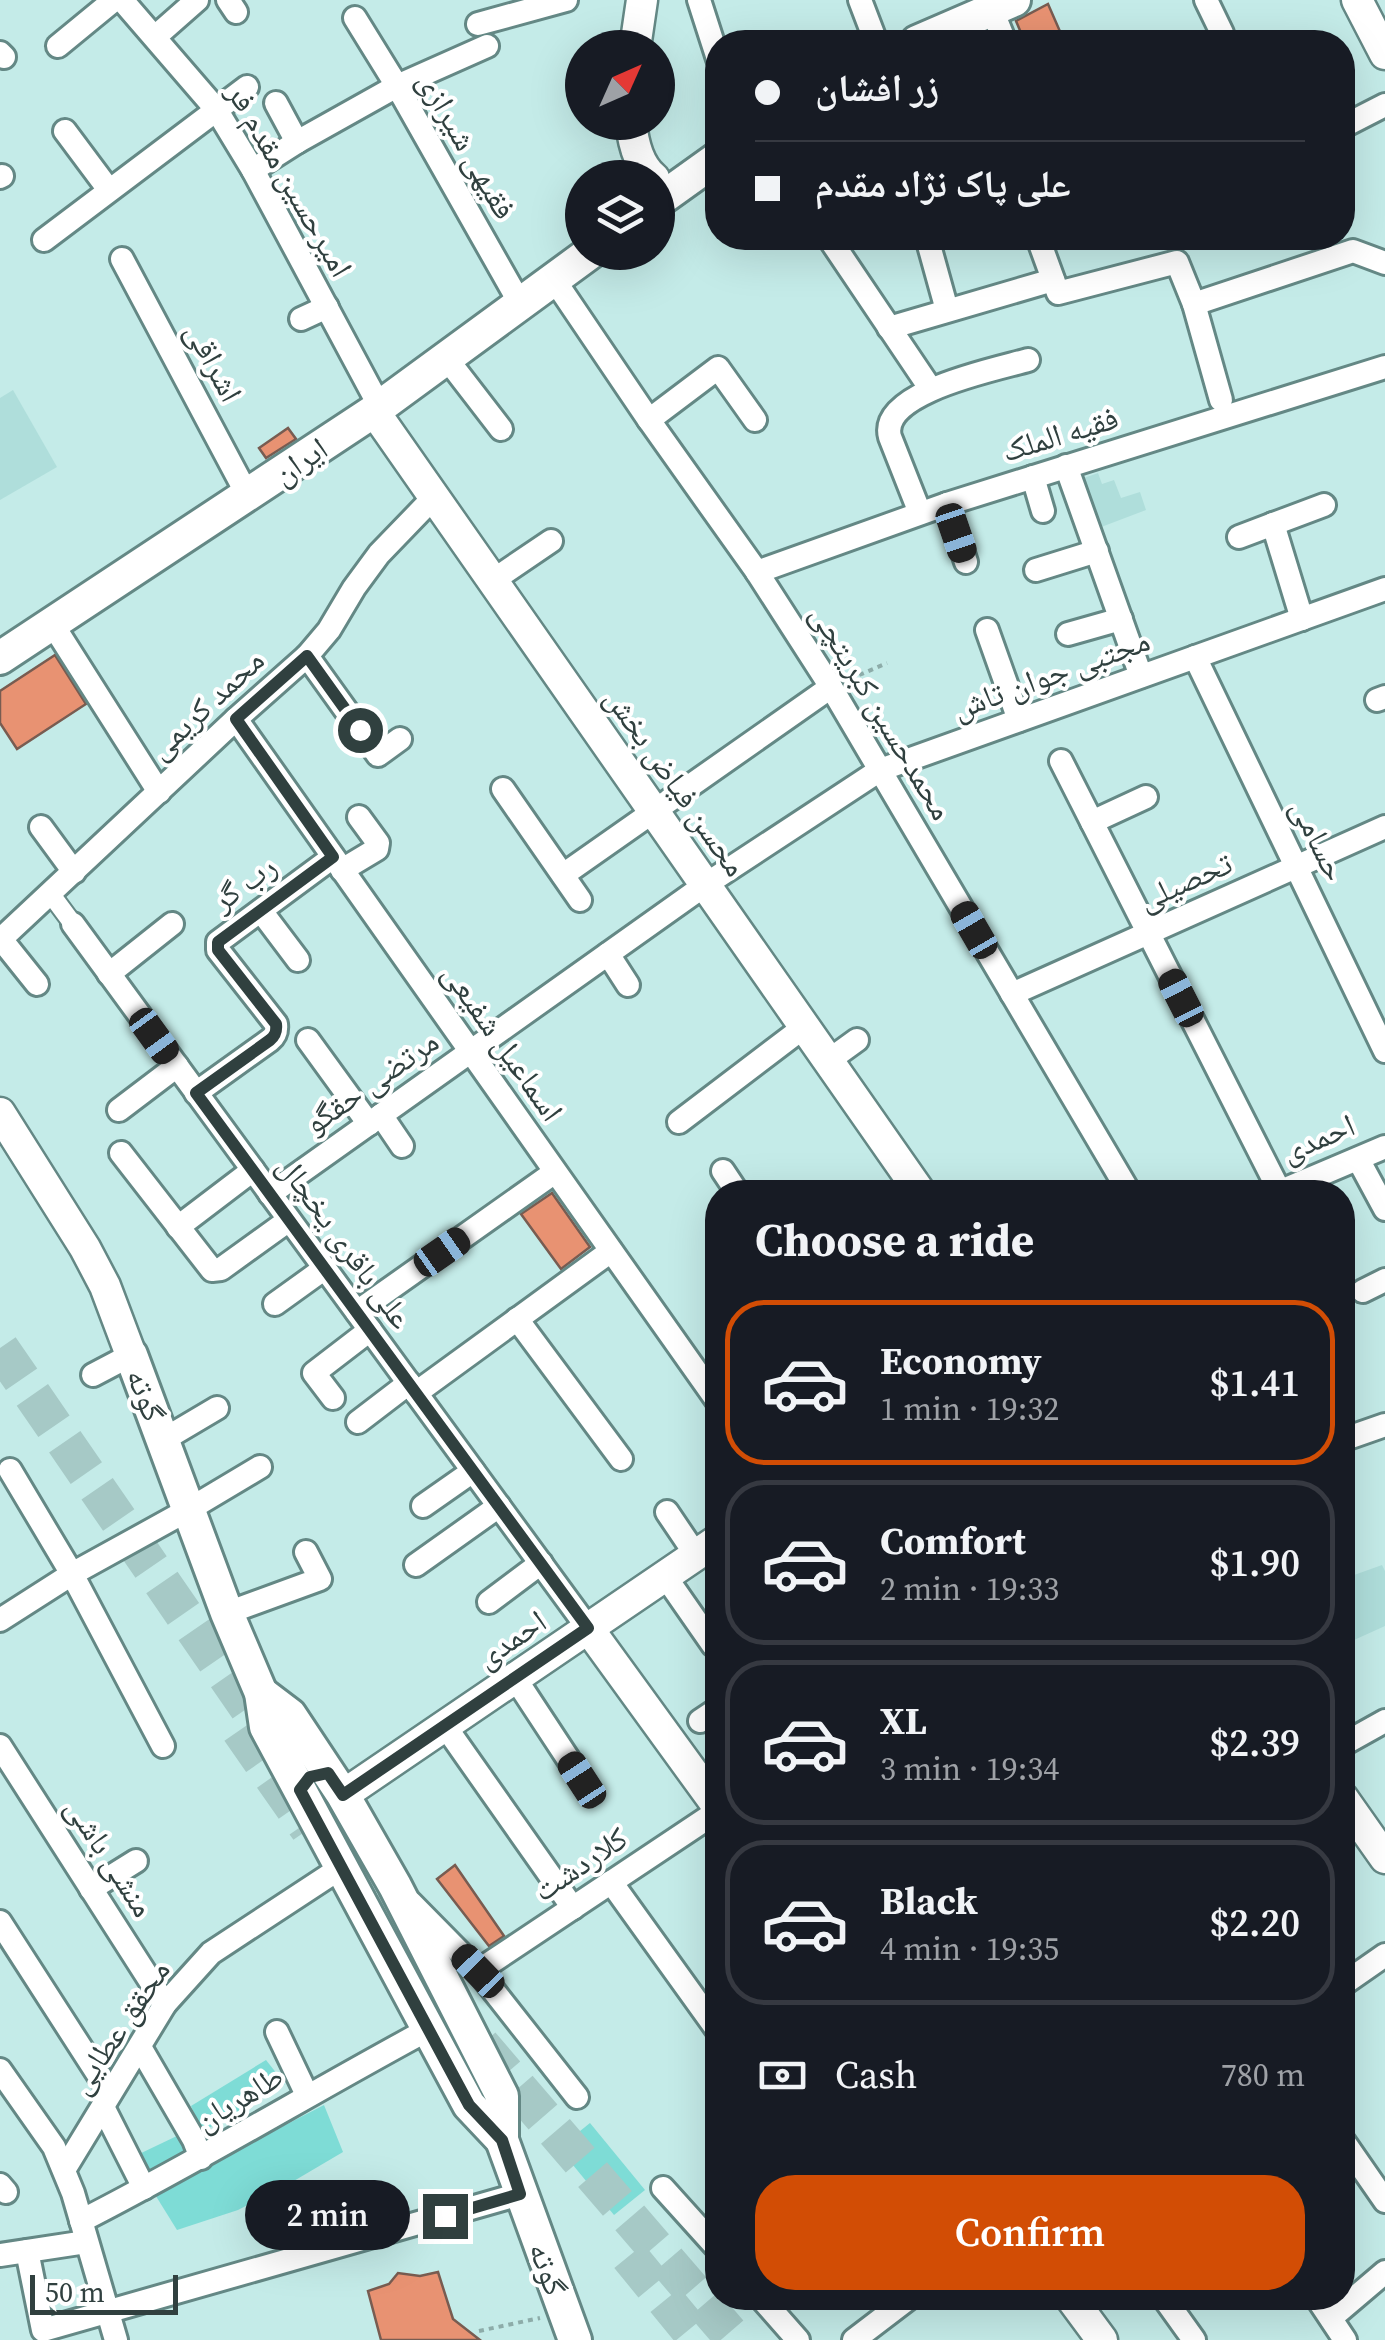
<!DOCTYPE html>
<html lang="en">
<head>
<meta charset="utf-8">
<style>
	:root { --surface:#171b24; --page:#242831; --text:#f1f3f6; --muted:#9ea1a6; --line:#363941; --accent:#d24d05 }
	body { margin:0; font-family:"Source Serif 4","Noto Naskh Arabic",serif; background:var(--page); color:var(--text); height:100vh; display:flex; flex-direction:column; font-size:38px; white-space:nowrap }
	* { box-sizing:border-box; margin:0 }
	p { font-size:32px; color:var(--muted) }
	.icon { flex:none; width:55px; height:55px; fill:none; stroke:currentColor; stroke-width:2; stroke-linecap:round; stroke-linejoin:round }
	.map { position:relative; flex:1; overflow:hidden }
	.panel { position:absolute; left:705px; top:1180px; width:650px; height:1130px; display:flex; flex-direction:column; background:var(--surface); border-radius:40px; box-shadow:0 10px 40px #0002 }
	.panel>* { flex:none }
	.hud { position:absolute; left:705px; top:30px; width:650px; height:220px; border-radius:40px; box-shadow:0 10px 40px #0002; display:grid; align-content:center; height:220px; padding:0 50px; background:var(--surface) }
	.needle { width:65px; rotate:45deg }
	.buttons { position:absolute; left:565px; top:30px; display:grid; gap:20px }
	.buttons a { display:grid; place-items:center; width:110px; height:110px; border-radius:50%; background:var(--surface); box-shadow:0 10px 40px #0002; font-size:50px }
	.scale { position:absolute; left:30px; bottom:25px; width:148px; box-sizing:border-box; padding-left:10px; border:5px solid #30403f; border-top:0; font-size:28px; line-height:35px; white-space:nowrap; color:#30403f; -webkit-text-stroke:8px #fff; paint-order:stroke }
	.end { position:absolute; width:45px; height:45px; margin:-22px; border:12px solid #30403f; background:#fff; box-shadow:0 0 0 5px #fff }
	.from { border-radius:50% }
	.bubble { position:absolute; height:70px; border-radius:35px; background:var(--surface); box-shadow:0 10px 40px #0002; font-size:32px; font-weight:600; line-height:70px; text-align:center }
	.car { position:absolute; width:30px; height:60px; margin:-30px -15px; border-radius:12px; box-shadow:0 0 8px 2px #0007; background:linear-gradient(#222 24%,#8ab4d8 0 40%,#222 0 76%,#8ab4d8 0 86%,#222 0) }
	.hud b { display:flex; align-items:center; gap:35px; height:95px; font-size:38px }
	.hud b+b { border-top:2px solid var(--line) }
	.hud i { width:25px; height:25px; background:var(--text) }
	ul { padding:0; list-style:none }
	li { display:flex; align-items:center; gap:30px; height:165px; margin:0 20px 15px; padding:0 30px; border:5px solid var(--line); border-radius:40px }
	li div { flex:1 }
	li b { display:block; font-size:38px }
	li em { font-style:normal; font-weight:600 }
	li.selected { border-color:var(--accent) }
	li>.icon { width:90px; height:90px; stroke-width:1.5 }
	h2 { padding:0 50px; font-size:45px; line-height:120px }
	.pay { display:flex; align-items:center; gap:25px; height:110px; padding:0 50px; font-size:38px }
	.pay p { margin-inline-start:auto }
	.primary-button { display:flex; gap:20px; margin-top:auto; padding:20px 50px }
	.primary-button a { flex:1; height:115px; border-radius:40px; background:var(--accent); color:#fff; font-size:40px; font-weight:600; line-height:115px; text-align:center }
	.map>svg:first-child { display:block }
</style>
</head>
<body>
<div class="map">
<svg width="1385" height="2340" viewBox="0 0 1385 2340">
	<rect width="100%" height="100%" fill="#c4ebe8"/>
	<g fill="#afdedb">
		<path d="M13 390 57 467 0 500V398Z"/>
		<path d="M1098 473 1102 484 1114 480 1121 498 1140 492 1146 510 1096 529 1078 480Z"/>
		<path d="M1382 1565 1385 1571V1626L1343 1645V1579Z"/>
	</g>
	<g fill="#7edcd6">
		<path d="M266 2060 285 2084 202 2132 191 2106Z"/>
		<path d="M324 2105 343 2152 287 2185 238 2210 177 2230 154 2193Z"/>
		<path d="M590 2123 645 2190 614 2215 559 2148Z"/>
		<path d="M181 2134 192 2156 146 2179 135 2156Z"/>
	</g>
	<g fill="#e89272" stroke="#785c51" stroke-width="2.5">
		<path d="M1048 4 1062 36 1046 42H1025L1016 21Z"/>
		<path d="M288 428 296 439 266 458 259 448Z"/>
		<path d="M55 655 86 704 17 749 0 723V691Z"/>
		<path d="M552 1193 590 1247 561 1269 521 1214Z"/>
		<path d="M455 1865 504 1936 489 1946 437 1879Z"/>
		<path d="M438 2272 453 2319 480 2340H381L368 2291 389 2284 398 2273 420 2276Z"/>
	</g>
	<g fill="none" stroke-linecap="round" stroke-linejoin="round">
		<g stroke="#a6c9c6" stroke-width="38" stroke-dasharray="38 19" stroke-linecap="butt">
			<path d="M0 1348 274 1745"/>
			<path d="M240 1730 309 1829"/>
			<path d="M344 1849 428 1973"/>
			<path d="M481 2045 735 2340"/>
			<path d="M629 2256 698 2340"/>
		</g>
		<g stroke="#648885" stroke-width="22">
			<path id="pedestrian" d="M50 893 73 924"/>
		</g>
		<g stroke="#648885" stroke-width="28">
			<g id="minor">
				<path d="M122 0 216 109 253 170 380 407"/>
				<path d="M228 0 236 12"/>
				<path d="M699 0 718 59"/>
				<path d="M860 0 876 42"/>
				<path d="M1206 0 1222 33 1223 42"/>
				<path d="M992 10 1005 42"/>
				<path d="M355 18 397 86 521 305"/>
				<path d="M478 24 566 0"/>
				<path d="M155 37 197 0"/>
				<path d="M58 46 114 0"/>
				<path d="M0 53 4 57"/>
				<path d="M276 103 297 142"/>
				<path d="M1342 127 1385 105"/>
				<path d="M65 131 109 190"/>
				<path d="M253 170 297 142 397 86 487 46"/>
				<path d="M0 177 2 176"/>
				<path d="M829 238 930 388"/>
				<path d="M927 238 947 310"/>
				<path d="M1038 238 1058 293 1177 262 1194 304 1353 251 1385 263"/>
				<path d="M44 240 247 87"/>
				<path d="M122 259 248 496"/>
				<path d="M555 281 649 420 757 572 831 687 1129 1192"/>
				<path d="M1194 304 1221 400"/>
				<path d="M301 319 327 307"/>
				<path d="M889 328 1053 280"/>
				<path d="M447 359 501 429"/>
				<path d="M649 420 718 368 755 420"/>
				<path d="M1066 466 1141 676"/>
				<path d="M1033 477 1043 511"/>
				<path d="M947 504 966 562"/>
				<path d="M920 513 890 437C878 392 997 369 1028 360"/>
				<path d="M1273 524 1302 619"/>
				<path d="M1239 537 1324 505"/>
				<path d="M1036 570 1097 551"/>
				<path d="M757 572 947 504 1385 367"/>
				<path d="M492 581 551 541"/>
				<path d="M53 625 159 792"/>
				<path d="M987 630 1019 720"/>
				<path d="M1068 634 1121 619"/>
				<path d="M307 656 378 755 400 739"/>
				<path d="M1195 657 1385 1051"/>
				<path d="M1377 700 1385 697"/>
				<path d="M236 719 718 1402"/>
				<path d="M1061 761 1280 1192"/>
				<path d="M503 789 580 900"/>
				<path d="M1092 822 1146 797"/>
				<path d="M41 827 74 872"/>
				<path d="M342 870 377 849 378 843 359 817"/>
				<path d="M563 875 831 687"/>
				<path d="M261 911 298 960"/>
				<path d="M73 924 588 1628"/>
				<path d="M1 939 37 984"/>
				<path d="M0 940 236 719 307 656 329 630 354 588 379 554 434 497"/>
				<path d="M608 954 628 985"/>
				<path d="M109 974 172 924"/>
				<path d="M1012 994 1385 827"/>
				<path d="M308 1040 369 1124"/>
				<path d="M828 1061 857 1040"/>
				<path d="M196 1093 270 1040C275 1036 277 1032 276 1024L218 950V942L333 857"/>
				<path d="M119 1110 177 1066"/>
				<path d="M381 1115 402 1146"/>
				<path d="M679 1122 804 1027"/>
				<path d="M121 1153 212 1270 221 1269 289 1220"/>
				<path d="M1358 1159 1385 1209"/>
				<path d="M723 1171 737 1192"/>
				<path d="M1279 1192 1385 1147"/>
				<path d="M270 1194 705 885 880 770 1385 589"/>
				<path d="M178 1227 253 1170"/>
				<path d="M1363 1291 1385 1280"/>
				<path d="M275 1304 325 1268"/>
				<path d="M357 1312 555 1172"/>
				<path d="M517 1319 621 1459"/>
				<path d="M93 1375 131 1355"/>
				<path d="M416 1393 611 1251"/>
				<path d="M333 1398 314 1373 370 1330"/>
				<path d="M358 1422 409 1383"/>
				<path d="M163 1440 217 1408"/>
				<path d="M1342 1440 1385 1425"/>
				<path d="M10 1470 72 1574 163 1746"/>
				<path d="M423 1506 473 1471"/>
				<path d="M667 1512 696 1555"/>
				<path d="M416 1565 499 1506"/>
				<path d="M665 1576 713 1645"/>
				<path d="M489 1602 541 1563"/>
				<path d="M227 1613 320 1579 306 1552"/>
				<path d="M0 1620 72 1574 188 1510 260 1467"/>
				<path d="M515 1678 582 1780"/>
				<path d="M700 1721 718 1709"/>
				<path d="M445 1726 573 1908"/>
				<path d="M1342 1745 1385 1721"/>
				<path d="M0 1746 165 2004"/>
				<path d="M611 1882 718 2031"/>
				<path d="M91 1889 136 1861"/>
				<path d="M411 1903 478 1971 577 2097"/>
				<path d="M0 1922 101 2079"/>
				<path d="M478 1971 718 1811"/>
				<path d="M1342 1985 1385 1955"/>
				<path d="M277 2032 307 2095"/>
				<path d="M140 2047 194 2140 201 2158"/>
				<path d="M0 2070 54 2147 73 2193 116 2340"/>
				<path d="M103 2107 144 2188"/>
				<path d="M1342 2139 1385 2201"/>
				<path d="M64 2170 165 2004 211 1953 342 1867"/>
				<path d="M0 2185 6 2192"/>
				<path d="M663 2188 718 2249"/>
				<path d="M81 2221C199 2161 312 2092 429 2029"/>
				<path d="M27 2251 43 2330 520 2194"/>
				<path d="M0 2255 86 2242"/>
				<path d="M761 2298 798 2340"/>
				<path d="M1164 2298 1194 2340"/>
				<path d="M1317 2298 1345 2340"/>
				<path d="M1331 2318 1385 2272"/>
				<path d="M854 2340 909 2298"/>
			</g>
		</g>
		<g stroke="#648885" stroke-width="35">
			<g id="tertiary">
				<path d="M1357 0 1385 54"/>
				<path d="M635 48 642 0"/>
				<path d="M631 122C633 142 638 165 654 178"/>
				<path d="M374 411 920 1192"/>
				<path d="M0 1113 85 1248 105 1286 131 1355"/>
				<path d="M588 1628 718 1807"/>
				<path d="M343 1795 718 1540"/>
				<path d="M1342 1797 1385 1858"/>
				<path d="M1071 2298 1102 2340"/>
			</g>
		</g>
		<g stroke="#648885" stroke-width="38">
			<g id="secondary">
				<path d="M917 42 1014 0"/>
				<path d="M658 201 718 158"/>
				<path d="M0 658 374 411 591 252"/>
				<path d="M131 1355 227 1613 261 1693 266 1727 469 2105 502 2140"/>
				<path d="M261 1693 290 1715 343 1795 395 1886 502 2096V2140L575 2340"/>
			</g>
		</g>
		<g stroke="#8daca9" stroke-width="4" stroke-dasharray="5 5" stroke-linecap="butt">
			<path d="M850 679 887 663"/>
			<path d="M479 2331 540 2318"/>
		</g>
		<use href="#pedestrian" stroke="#fff" stroke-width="18"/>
		<use href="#minor" stroke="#fff" stroke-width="22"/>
		<use href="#tertiary" stroke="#fff" stroke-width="30"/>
		<use href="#secondary" stroke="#fff" stroke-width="32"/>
	</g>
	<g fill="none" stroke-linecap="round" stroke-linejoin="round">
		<path stroke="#30403f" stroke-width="12" d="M360 730 307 656 236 719 333 857 218 942V950L276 1024C277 1032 275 1036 270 1040L196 1093 588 1628 343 1795 328 1773 310 1777 300 1790 469 2105 502 2140 520 2194 445 2216"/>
	</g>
	<g text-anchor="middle" stroke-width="8" stroke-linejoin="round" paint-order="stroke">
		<g font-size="32" fill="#30403f" stroke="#fff">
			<text transform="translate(467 145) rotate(60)" y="11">فقیهی شیرازی</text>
			<text transform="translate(290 180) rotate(60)" y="11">امیرحسین مقدم فر</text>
			<text transform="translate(214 362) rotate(62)" y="11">اشراقی</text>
			<text transform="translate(1060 434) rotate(-17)" y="11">فقیه الملک</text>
			<text transform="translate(300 461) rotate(-34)" y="11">ایران</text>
			<text transform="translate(1051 674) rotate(-20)" y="11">مجتبی جوان تاش</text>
			<text transform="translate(206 704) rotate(-43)" y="11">محمد کریمی</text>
			<text transform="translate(882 712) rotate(59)" y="11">محمدحسین کبریتچی</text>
			<text transform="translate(676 782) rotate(55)" y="11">محسن فیاض بخش</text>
			<text transform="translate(1319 840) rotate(64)" y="11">حسامی</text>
			<text transform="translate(1185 881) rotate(-24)" y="11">تحصیلی</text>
			<text transform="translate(244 883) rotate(-36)" y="11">رب گر</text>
			<text transform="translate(503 1042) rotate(55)" y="11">اسماعیل شفیعی</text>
			<text transform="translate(371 1082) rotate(-35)" y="11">مرتضی حقگو</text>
			<text transform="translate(1318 1138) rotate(-23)" y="11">احمدی</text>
			<text transform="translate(345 1242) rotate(54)" y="11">علی باقری یخچال</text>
			<text transform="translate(146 1395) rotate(69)" y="11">گوته</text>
			<text transform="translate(511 1639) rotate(-34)" y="11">احمدی</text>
			<text transform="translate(110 1857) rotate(57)" y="11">منشی باشی</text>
			<text transform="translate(580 1864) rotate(-34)" y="11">کلاردشت</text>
			<text transform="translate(119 2027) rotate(-56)" y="11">محقق عطایی</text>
			<text transform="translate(239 2098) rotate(-31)" y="11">طاهریان</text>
			<text transform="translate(548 2269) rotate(70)" y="11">گوته</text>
		</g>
	</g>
</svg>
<div class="buttons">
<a><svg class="needle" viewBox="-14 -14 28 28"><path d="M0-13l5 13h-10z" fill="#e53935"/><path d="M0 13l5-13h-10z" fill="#9ea1a6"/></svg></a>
<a><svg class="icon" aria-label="layers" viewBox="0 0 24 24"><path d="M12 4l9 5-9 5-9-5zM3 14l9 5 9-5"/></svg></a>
</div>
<div class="scale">50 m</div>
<i class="end from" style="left:360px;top:730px"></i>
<i class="end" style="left:445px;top:2216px"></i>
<div class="bubble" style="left:245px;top:2180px;width:165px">2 min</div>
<i class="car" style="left:956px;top:533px;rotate:161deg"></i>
<i class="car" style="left:974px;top:930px;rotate:330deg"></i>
<i class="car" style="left:1181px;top:998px;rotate:333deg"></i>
<i class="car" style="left:154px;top:1036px;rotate:144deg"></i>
<i class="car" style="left:442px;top:1252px;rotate:55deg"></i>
<i class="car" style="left:582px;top:1780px;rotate:327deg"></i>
<i class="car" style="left:478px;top:1971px;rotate:316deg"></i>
<div class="hud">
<b><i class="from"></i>زر افشان</b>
<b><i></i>علی پاک نژاد مقدم</b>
</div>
<section class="panel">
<h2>Choose a ride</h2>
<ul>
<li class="selected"><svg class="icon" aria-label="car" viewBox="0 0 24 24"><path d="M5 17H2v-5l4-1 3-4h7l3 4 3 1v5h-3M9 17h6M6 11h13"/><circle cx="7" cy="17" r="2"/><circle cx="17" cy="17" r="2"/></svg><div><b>Economy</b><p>1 min · 19:32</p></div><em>$1.41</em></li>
<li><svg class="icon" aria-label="car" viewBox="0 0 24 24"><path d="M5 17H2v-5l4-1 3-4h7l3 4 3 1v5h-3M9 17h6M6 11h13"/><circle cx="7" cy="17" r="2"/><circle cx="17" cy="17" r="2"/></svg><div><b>Comfort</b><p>2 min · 19:33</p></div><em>$1.90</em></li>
<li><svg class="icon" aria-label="car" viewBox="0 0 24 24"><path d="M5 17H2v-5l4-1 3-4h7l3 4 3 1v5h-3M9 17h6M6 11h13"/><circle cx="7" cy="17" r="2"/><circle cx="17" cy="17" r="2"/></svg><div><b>XL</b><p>3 min · 19:34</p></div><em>$2.39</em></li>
<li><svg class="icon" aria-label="car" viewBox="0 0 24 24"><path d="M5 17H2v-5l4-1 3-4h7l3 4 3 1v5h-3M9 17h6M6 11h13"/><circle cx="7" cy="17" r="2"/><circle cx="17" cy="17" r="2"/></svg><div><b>Black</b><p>4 min · 19:35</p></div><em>$2.20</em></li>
</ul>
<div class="pay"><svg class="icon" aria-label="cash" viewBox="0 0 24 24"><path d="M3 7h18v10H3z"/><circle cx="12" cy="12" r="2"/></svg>Cash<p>780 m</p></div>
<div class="primary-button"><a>Confirm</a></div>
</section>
</div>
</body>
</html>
